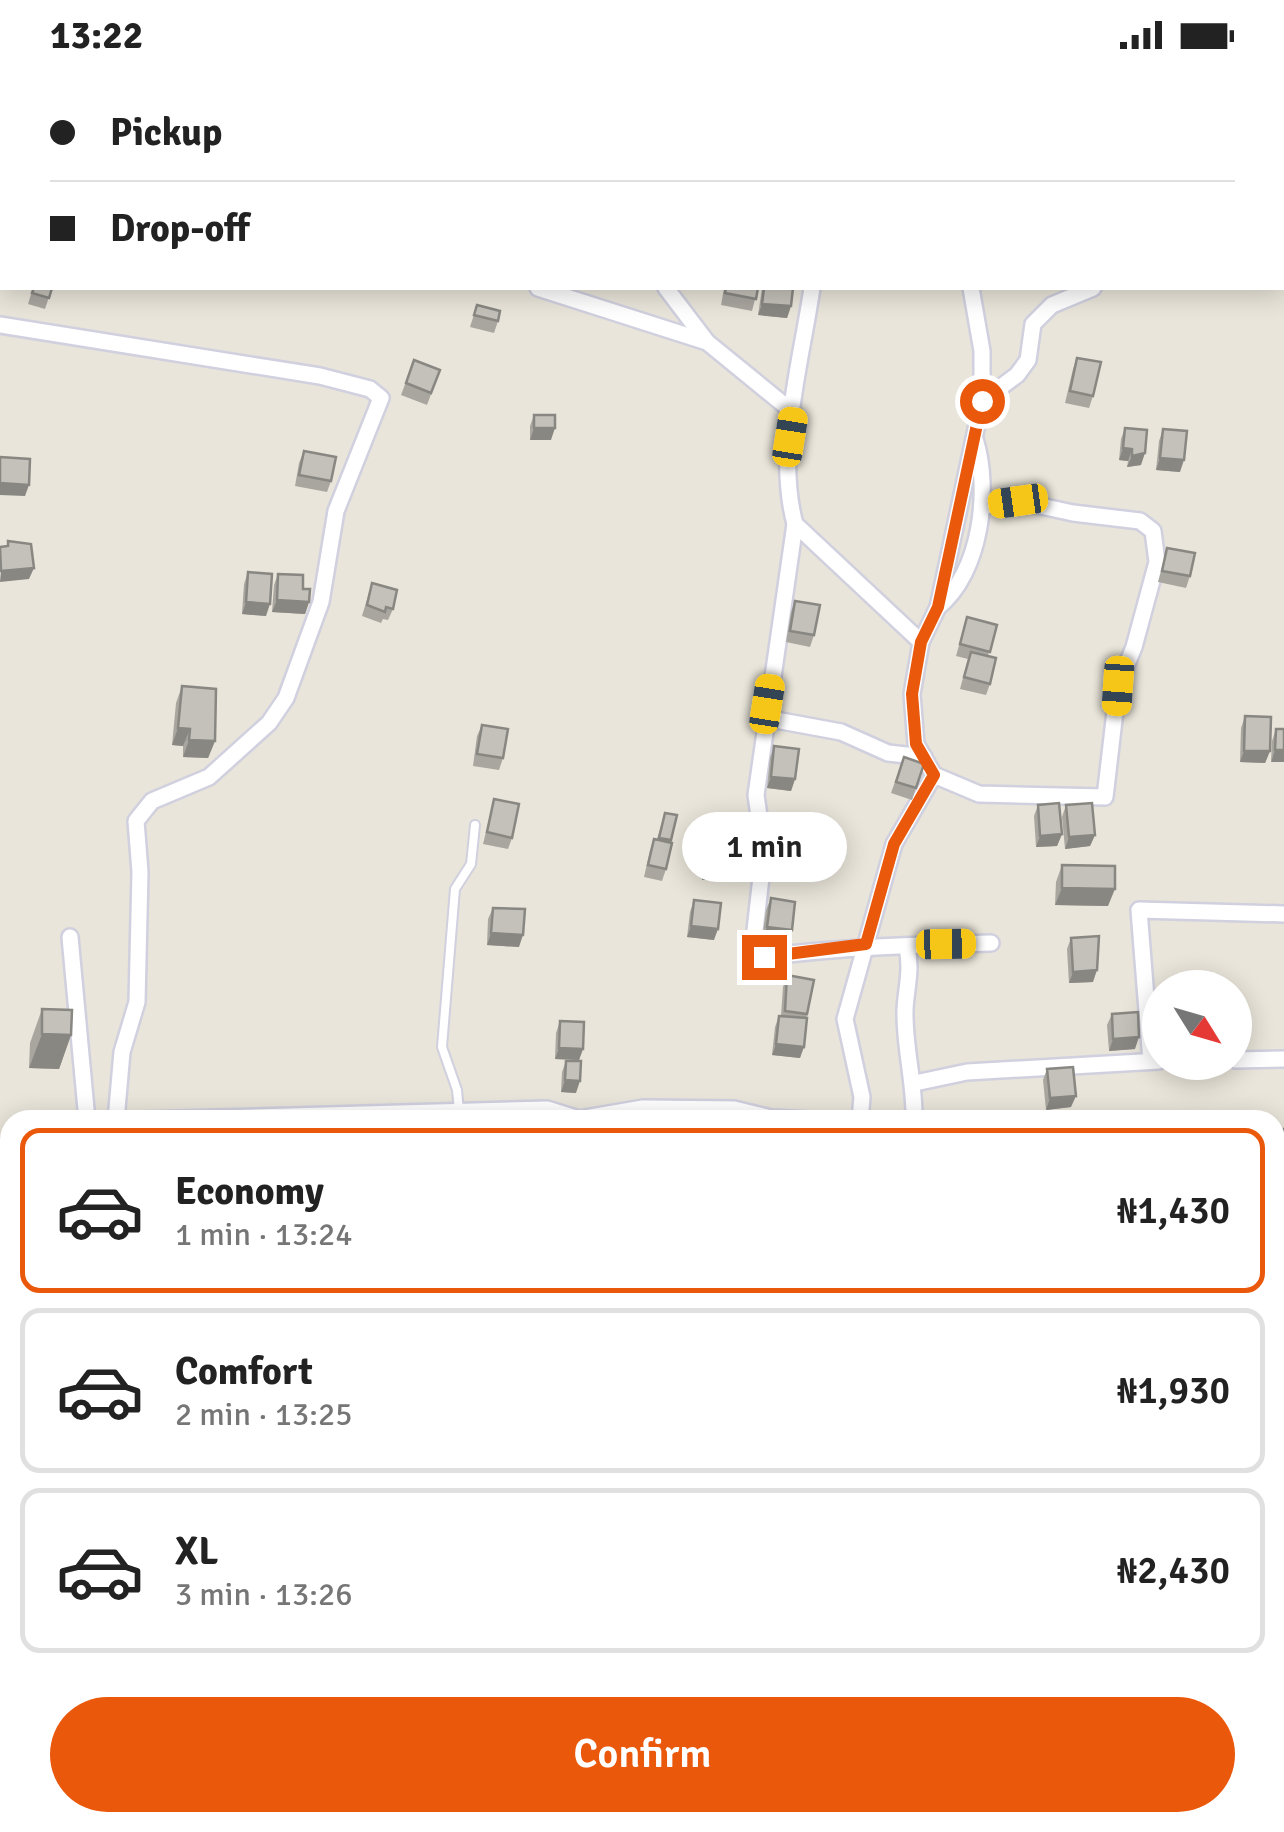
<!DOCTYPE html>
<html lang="en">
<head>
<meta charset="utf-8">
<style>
	:root { --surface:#fff; --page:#f2f2f2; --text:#222; --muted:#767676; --line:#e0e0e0; --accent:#ea580c }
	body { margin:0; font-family:Signika,sans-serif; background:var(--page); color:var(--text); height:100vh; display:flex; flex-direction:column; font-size:38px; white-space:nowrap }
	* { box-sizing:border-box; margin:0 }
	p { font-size:32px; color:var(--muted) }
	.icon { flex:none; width:55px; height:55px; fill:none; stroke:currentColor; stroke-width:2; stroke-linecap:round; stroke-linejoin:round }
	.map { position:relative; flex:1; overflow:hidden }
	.sheet { position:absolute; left:0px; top:1040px; width:1285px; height:722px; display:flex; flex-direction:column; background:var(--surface); border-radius:30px 30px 0 0; box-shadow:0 5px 25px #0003 }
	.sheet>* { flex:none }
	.banner { position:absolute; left:0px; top:0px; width:1285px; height:220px; box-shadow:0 5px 25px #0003; display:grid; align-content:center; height:220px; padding:0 50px; background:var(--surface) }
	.needle { width:65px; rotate:127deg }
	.fabs { position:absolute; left:1142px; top:900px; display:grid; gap:20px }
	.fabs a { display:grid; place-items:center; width:110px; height:110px; border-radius:50%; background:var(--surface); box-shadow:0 5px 25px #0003; font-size:50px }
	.end { position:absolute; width:45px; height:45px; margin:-22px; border:12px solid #ea580c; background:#fff; box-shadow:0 0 0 5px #fff }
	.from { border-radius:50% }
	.bubble { position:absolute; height:70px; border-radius:35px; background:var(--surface); box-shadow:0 5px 25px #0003; font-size:32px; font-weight:600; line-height:70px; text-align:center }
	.car { position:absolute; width:30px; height:60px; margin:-30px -15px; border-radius:12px; box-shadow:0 0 8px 2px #0007; background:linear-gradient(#f5c518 24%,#345 0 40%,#f5c518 0 76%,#345 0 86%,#f5c518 0) }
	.banner b { display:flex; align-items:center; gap:35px; height:95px; font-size:38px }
	.banner b+b { border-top:2px solid var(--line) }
	.banner i { width:25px; height:25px; background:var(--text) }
	ul { padding:18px 0 0; list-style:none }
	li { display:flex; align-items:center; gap:30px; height:165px; margin:0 20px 15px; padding:0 30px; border:5px solid var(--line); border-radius:20px }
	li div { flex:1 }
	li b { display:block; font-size:38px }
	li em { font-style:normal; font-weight:600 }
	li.current { border-color:var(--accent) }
	li>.icon { width:90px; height:90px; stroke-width:1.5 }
	.action { display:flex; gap:20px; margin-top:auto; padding:20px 50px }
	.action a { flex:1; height:115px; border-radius:60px; background:var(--accent); color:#fff; font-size:40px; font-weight:600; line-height:115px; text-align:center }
	.status { display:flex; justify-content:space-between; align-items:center; height:70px; padding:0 50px; background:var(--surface); direction:ltr }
	.status svg { height:28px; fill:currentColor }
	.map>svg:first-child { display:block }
</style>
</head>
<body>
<div class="status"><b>13:22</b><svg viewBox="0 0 49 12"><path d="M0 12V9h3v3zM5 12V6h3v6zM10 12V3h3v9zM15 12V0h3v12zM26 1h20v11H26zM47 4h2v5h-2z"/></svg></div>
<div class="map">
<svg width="1284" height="1762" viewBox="0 0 1284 1762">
	<rect width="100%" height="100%" fill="#e9e5da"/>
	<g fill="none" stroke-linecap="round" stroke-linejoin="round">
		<g stroke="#d0d0df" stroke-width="12">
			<path id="lane" d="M459 1041 457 1020 442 977 455 819 471 794 475 755"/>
		</g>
		<g stroke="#d0d0df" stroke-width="20">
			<g id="street">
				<path d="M392 0 427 2"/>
				<path d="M805 0 806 2"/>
				<path d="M583 2 587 0"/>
				<path d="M1139 2 1140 0"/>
				<path d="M1265 2 1274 0"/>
				<path d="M538 218 707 272 794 343"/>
				<path d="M666 218 707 272"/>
				<path d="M812 218C801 293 775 380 795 454L756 725 764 781 754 869 764 887C840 877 914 875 991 873"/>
				<path d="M0 255 320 306 370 319 381 328 336 441 321 532 286 628 269 653 209 707 152 731 136 751 140 802 137 932 122 982 116 1050"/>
				<path d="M982 331 1017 305 1028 290 1033 254 1052 235 1093 218"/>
				<path d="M795 454 921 572"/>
				<path d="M938 537C981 503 991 419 975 369"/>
				<path d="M765 648 841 662 888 683 924 687"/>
				<path d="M934 705 979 724 1105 727 1118 616 1134 577 1157 492 1153 461 1140 451 1073 443 1018 431 984 436"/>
				<path d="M70 867 87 1050"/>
				<path d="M907 878C912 901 906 918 905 940 904 977 915 1013 914 1050"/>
				<path d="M1235 990 1284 989"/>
				<path d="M1151 991 1139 840 1284 844"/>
				<path d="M915 1013 967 1002 1159 991"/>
				<path d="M141 1050 547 1039 579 1049 643 1038 734 1039 771 1048 812 1050"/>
				<path d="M860 1050 862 1027 845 949 894 774 934 705 916 674 912 624 921 572 938 537 982 331V281L971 218"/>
				<path d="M1275 1146H1284"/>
				<path d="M1275 1302 1284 1301"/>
				<path d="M1275 1463 1284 1462"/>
				<path d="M101 1752 102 1762"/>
				<path d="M432 1752 433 1762"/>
				<path d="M1005 1762 1006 1752"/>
			</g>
		</g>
		<use href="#lane" stroke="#fff" stroke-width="8"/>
		<use href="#street" stroke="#fff" stroke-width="15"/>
	</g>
	<g fill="#a9a6a0">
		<path d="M33 218H52L45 239 28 234Z"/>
		<path d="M724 218H758L752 241 721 235Z"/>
		<path d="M762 218H793L791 236 787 248 758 245Z"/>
		<path d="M477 235 498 251 494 263 470 257Z"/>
		<path d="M1077 288 1093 326 1089 338 1065 333 1073 299Z"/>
		<path d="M414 290 440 300 427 335 401 325Z"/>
		<path d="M534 345 551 370H530V356Z"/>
		<path d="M1125 358 1141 395 1127 397 1128 391 1119 390 1121 369Z"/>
		<path d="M1163 359 1180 402 1156 400 1159 371Z"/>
		<path d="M304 381 331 411 327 422 295 416 299 393Z"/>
		<path d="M1167 478 1190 506 1186 518 1158 512Z"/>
		<path d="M248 502 266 546 242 544 244 514Z"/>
		<path d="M278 504 303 519 309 532 305 544 272 542 274 515Z"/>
		<path d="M372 513 393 539 388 550 383 549 381 553 362 546Z"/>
		<path d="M795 531 814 565 810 577 786 572 791 542Z"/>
		<path d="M967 547 997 555 988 586 990 614 986 625 960 619 968 589 956 586Z"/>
		<path d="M182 616 215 671 208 688 183 687V676L172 675 176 633Z"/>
		<path d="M1245 646 1270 681 1265 693 1240 692 1241 658Z"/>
		<path d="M482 655 503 688 499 700 473 696 477 666Z"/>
		<path d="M1276 659H1284L1271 692 1272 671Z"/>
		<path d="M774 676 795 709 791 721 767 718 770 688Z"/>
		<path d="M904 687 924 694 912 730 891 723Z"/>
		<path d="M494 729 512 768 508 779 483 774Z"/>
		<path d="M1038 735 1062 764 1057 776 1036 777 1034 746Z"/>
		<path d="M1066 735 1095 765 1090 776 1065 779 1062 747Z"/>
		<path d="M665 743 677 745 666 799 662 811 644 807 650 780 654 769H657Z"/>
		<path d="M707 766 728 796 724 808 702 810 703 778Z"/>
		<path d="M1062 795 1108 836 1055 835 1056 812Z"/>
		<path d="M771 828 787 872 762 869 766 840Z"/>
		<path d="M694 830 714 870 687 867 690 842Z"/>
		<path d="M493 838 519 877 487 875 488 849Z"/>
		<path d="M1071 868 1093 912 1069 913 1067 879Z"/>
		<path d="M787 905 807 944 800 988 772 985 775 957 779 946H781L783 917Z"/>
		<path d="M42 939 71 965 59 999 29 998 30 973Z"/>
		<path d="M1112 944 1135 979 1109 981 1107 955Z"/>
		<path d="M560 951 583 979 579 990 555 989 556 963Z"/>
		<path d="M566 991 576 1023 561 1022 562 1002Z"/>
		<path d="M1047 999 1071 1037 1046 1040 1043 1010Z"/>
		<path d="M1279 1059H1284L1283 1124 1275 1085V1072Z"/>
		<path d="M1284 1240V1282L1278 1281 1279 1252Z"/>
		<path d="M10 1248V1327L0 1329V1250Z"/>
		<path d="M10 1451V1488H7L5 1498H0L6 1461Z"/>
		<path d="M1284 1468V1502L1279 1501 1282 1475Z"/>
		<path d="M10 1661V1729L0 1731V1666L1 1662Z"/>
		<path d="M66 1752H96L98 1762H67Z"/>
		<path d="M107 1752H141L138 1762H109Z"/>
		<path d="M144 1752H172L174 1762H141Z"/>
		<path d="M173 1752H206L205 1762H175Z"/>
	</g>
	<g fill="#898782">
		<path d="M531 0H550L531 2Z"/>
		<path d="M762 234 791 236 787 248 758 245Z"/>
		<path d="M534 358H555L551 370H530Z"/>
		<path d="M1123 378 1132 379 1128 391 1119 390Z"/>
		<path d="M1145 383 1141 395 1127 397 1132 386Z"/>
		<path d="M1160 388 1184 390 1180 402 1156 400Z"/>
		<path d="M0 413 29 415 25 426 0 425Z"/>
		<path d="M34 498 29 509 0 512 1 501Z"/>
		<path d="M277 530 309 532 305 544 272 542Z"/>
		<path d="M246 532 270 534 266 546 242 544Z"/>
		<path d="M178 658 190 659 183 676 172 675Z"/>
		<path d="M189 670 215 671 208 688 183 687Z"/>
		<path d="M1275 680H1284V692H1271Z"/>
		<path d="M1244 681H1270L1265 693 1240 692Z"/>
		<path d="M771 707 795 709 791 721 767 718Z"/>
		<path d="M1062 764 1057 776 1036 777 1040 766Z"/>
		<path d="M1095 765 1090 776 1065 779 1069 767Z"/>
		<path d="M728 796 724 808 702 810 706 799Z"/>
		<path d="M1062 818 1115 819 1108 836 1055 835Z"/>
		<path d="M691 856 718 859 714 870 687 867Z"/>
		<path d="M767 857 792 860 787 872 762 869Z"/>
		<path d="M491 863 523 865 519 877 487 875Z"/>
		<path d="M1097 900 1093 912 1069 913 1073 902Z"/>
		<path d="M42 964 71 965 59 999 29 998Z"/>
		<path d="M1139 967 1135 979 1109 981 1113 969Z"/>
		<path d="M776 974 804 977 800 988 772 985Z"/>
		<path d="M559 978 583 979 579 990 555 989Z"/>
		<path d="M565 1010 580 1011 576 1023 561 1022Z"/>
		<path d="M1076 1026 1071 1037 1046 1040 1050 1028Z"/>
		<path d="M1275 1199H1283L1279 1211H1275Z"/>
		<path d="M1282 1270H1284V1282L1278 1281Z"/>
		<path d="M7 1296H10V1327L0 1329V1316Z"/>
		<path d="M1283 1490 1284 1502 1279 1501Z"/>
		<path d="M10 1540V1551L0 1552V1541Z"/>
		<path d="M7 1698H10V1729L0 1731V1719Z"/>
		<path d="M49 1752H63L62 1756 39 1760 41 1754Z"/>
		<path d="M122 1752H141L138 1762H118Z"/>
		<path d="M1163 1755H1189L1187 1762H1161Z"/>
	</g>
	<g fill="#c4c1ba" stroke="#898782" stroke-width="2.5">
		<path d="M34 218H52L49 228 32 223Z"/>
		<path d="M726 218H758L756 229 725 223Z"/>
		<path d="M764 218H793L791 236 762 234Z"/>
		<path d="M477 235 500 241 498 251 474 245Z"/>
		<path d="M1077 288 1101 292 1093 326 1070 321Z"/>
		<path d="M414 290 440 300 431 323 406 313Z"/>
		<rect x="534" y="345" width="21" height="13"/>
		<path d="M1125 358 1147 360 1145 383 1132 386V379L1123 378Z"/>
		<path d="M1163 359 1187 361 1184 390 1160 388Z"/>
		<path d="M304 381 336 387 331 411 299 405Z"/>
		<path d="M0 387 30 389 29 415 0 413Z"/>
		<path d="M8 471 31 474 34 498 1 501 0 477 8 476Z"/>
		<path d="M1167 478 1195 483 1190 506 1162 501Z"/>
		<path d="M248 502 272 504 270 534 246 532Z"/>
		<path d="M278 504 303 505V519H310L309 532 277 530Z"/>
		<path d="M372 513 397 520 393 539 386 537 385 542 367 535Z"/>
		<path d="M795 531 820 535 814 565 790 561Z"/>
		<path d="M967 547 997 555 990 582 960 574Z"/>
		<path d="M971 582 996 588 990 614 964 607Z"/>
		<path d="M182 616 216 619 215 671 189 670 190 659 178 658Z"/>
		<path d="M1245 646 1271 647 1270 681H1244Z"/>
		<path d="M482 655 508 659 503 688 477 684Z"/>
		<path d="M1276 659H1284V680H1275Z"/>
		<path d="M774 676 799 679 795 709 771 707Z"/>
		<path d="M904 687 924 694 916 718 896 712Z"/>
		<path d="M494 729 519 734 512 768 487 762Z"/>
		<path d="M1059 733 1062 764 1040 766 1038 735Z"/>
		<path d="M1092 733 1095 765 1069 767 1066 735Z"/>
		<path d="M665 743 677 745 671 770 659 768Z"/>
		<path d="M727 764 728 796 706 799 707 766Z"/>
		<path d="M654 769 672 773 666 799 648 795Z"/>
		<path d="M1062 795 1115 796V819L1062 818Z"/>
		<path d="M771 828 795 832 792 860 767 857Z"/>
		<path d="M694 830 721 833 718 859 691 856Z"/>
		<path d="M493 838 525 839 523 865 491 863Z"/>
		<path d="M1099 866 1097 900 1073 902 1071 868Z"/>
		<path d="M787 905 814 910 807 944 785 941Z"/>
		<path d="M42 939 72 940 71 965 42 964Z"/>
		<path d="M1138 942 1139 967 1113 969 1112 944Z"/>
		<path d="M779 946 807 948 804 977 776 974Z"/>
		<path d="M560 951 584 952 583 979 559 978Z"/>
		<path d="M566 991H581L580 1011 565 1010Z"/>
		<path d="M1073 997 1076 1026 1050 1028 1047 999Z"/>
		<path d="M1279 1059H1284V1081Z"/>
		<path d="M1275 1159 1284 1160 1283 1199H1275Z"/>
		<path d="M1283 1240H1284V1270H1282Z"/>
		<path d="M10 1248V1296H7L0 1258V1250Z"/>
		<path d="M6 1440 7 1477H0V1441Z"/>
		<path d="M7 1483V1492L0 1493V1484Z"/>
		<path d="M0 1505H10V1540L0 1541Z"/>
		<path d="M10 1661V1698H7L1 1662Z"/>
		<path d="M75 1752H96L98 1762H76Z"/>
		<path d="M146 1752H172L174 1762H148Z"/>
		<path d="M179 1752H206L207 1758 181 1762Z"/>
		<path d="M628 1752H653V1762H630V1756H628Z"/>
		<rect x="1163" y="1752" width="26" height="3"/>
		<path d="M1204 1752H1219L1221 1759 1212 1762H1196L1194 1756Z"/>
		<path d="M653 1753H664L663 1762H653Z"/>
		<rect x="605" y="1756" width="25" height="6"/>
	</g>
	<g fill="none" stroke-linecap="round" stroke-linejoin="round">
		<path stroke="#ea580c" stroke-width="12" d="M764 887 866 874 894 774 934 705 916 674 912 624 921 572 938 537 982 331"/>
	</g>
</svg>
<div class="fabs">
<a><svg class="needle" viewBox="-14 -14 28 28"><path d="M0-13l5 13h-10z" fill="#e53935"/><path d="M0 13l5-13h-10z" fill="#767676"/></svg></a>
</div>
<i class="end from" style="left:982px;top:331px"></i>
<i class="end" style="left:764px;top:887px"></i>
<div class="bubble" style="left:682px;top:742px;width:165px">1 min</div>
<i class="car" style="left:790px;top:367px;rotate:9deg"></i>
<i class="car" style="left:1018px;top:431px;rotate:262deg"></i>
<i class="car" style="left:1118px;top:616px;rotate:184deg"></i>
<i class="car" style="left:767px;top:634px;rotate:9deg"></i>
<i class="car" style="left:946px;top:874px;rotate:89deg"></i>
<div class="banner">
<b><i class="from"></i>Pickup</b>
<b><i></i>Drop-off</b>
</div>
<section class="sheet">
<ul>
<li class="current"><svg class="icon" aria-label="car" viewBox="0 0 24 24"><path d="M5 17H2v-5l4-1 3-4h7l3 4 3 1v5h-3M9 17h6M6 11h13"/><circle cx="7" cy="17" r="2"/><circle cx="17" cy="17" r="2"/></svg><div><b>Economy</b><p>1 min · 13:24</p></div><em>₦1,430</em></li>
<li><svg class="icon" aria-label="car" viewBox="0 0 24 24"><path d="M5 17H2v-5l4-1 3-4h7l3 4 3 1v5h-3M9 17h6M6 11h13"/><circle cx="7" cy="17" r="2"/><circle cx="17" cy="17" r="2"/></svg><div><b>Comfort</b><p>2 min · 13:25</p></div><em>₦1,930</em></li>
<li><svg class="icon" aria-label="car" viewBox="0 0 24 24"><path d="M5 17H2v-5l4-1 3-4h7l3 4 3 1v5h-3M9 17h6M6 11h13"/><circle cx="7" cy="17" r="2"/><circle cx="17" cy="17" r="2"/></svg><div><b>XL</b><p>3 min · 13:26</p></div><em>₦2,430</em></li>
</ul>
<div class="action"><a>Confirm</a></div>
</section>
</div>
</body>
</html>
